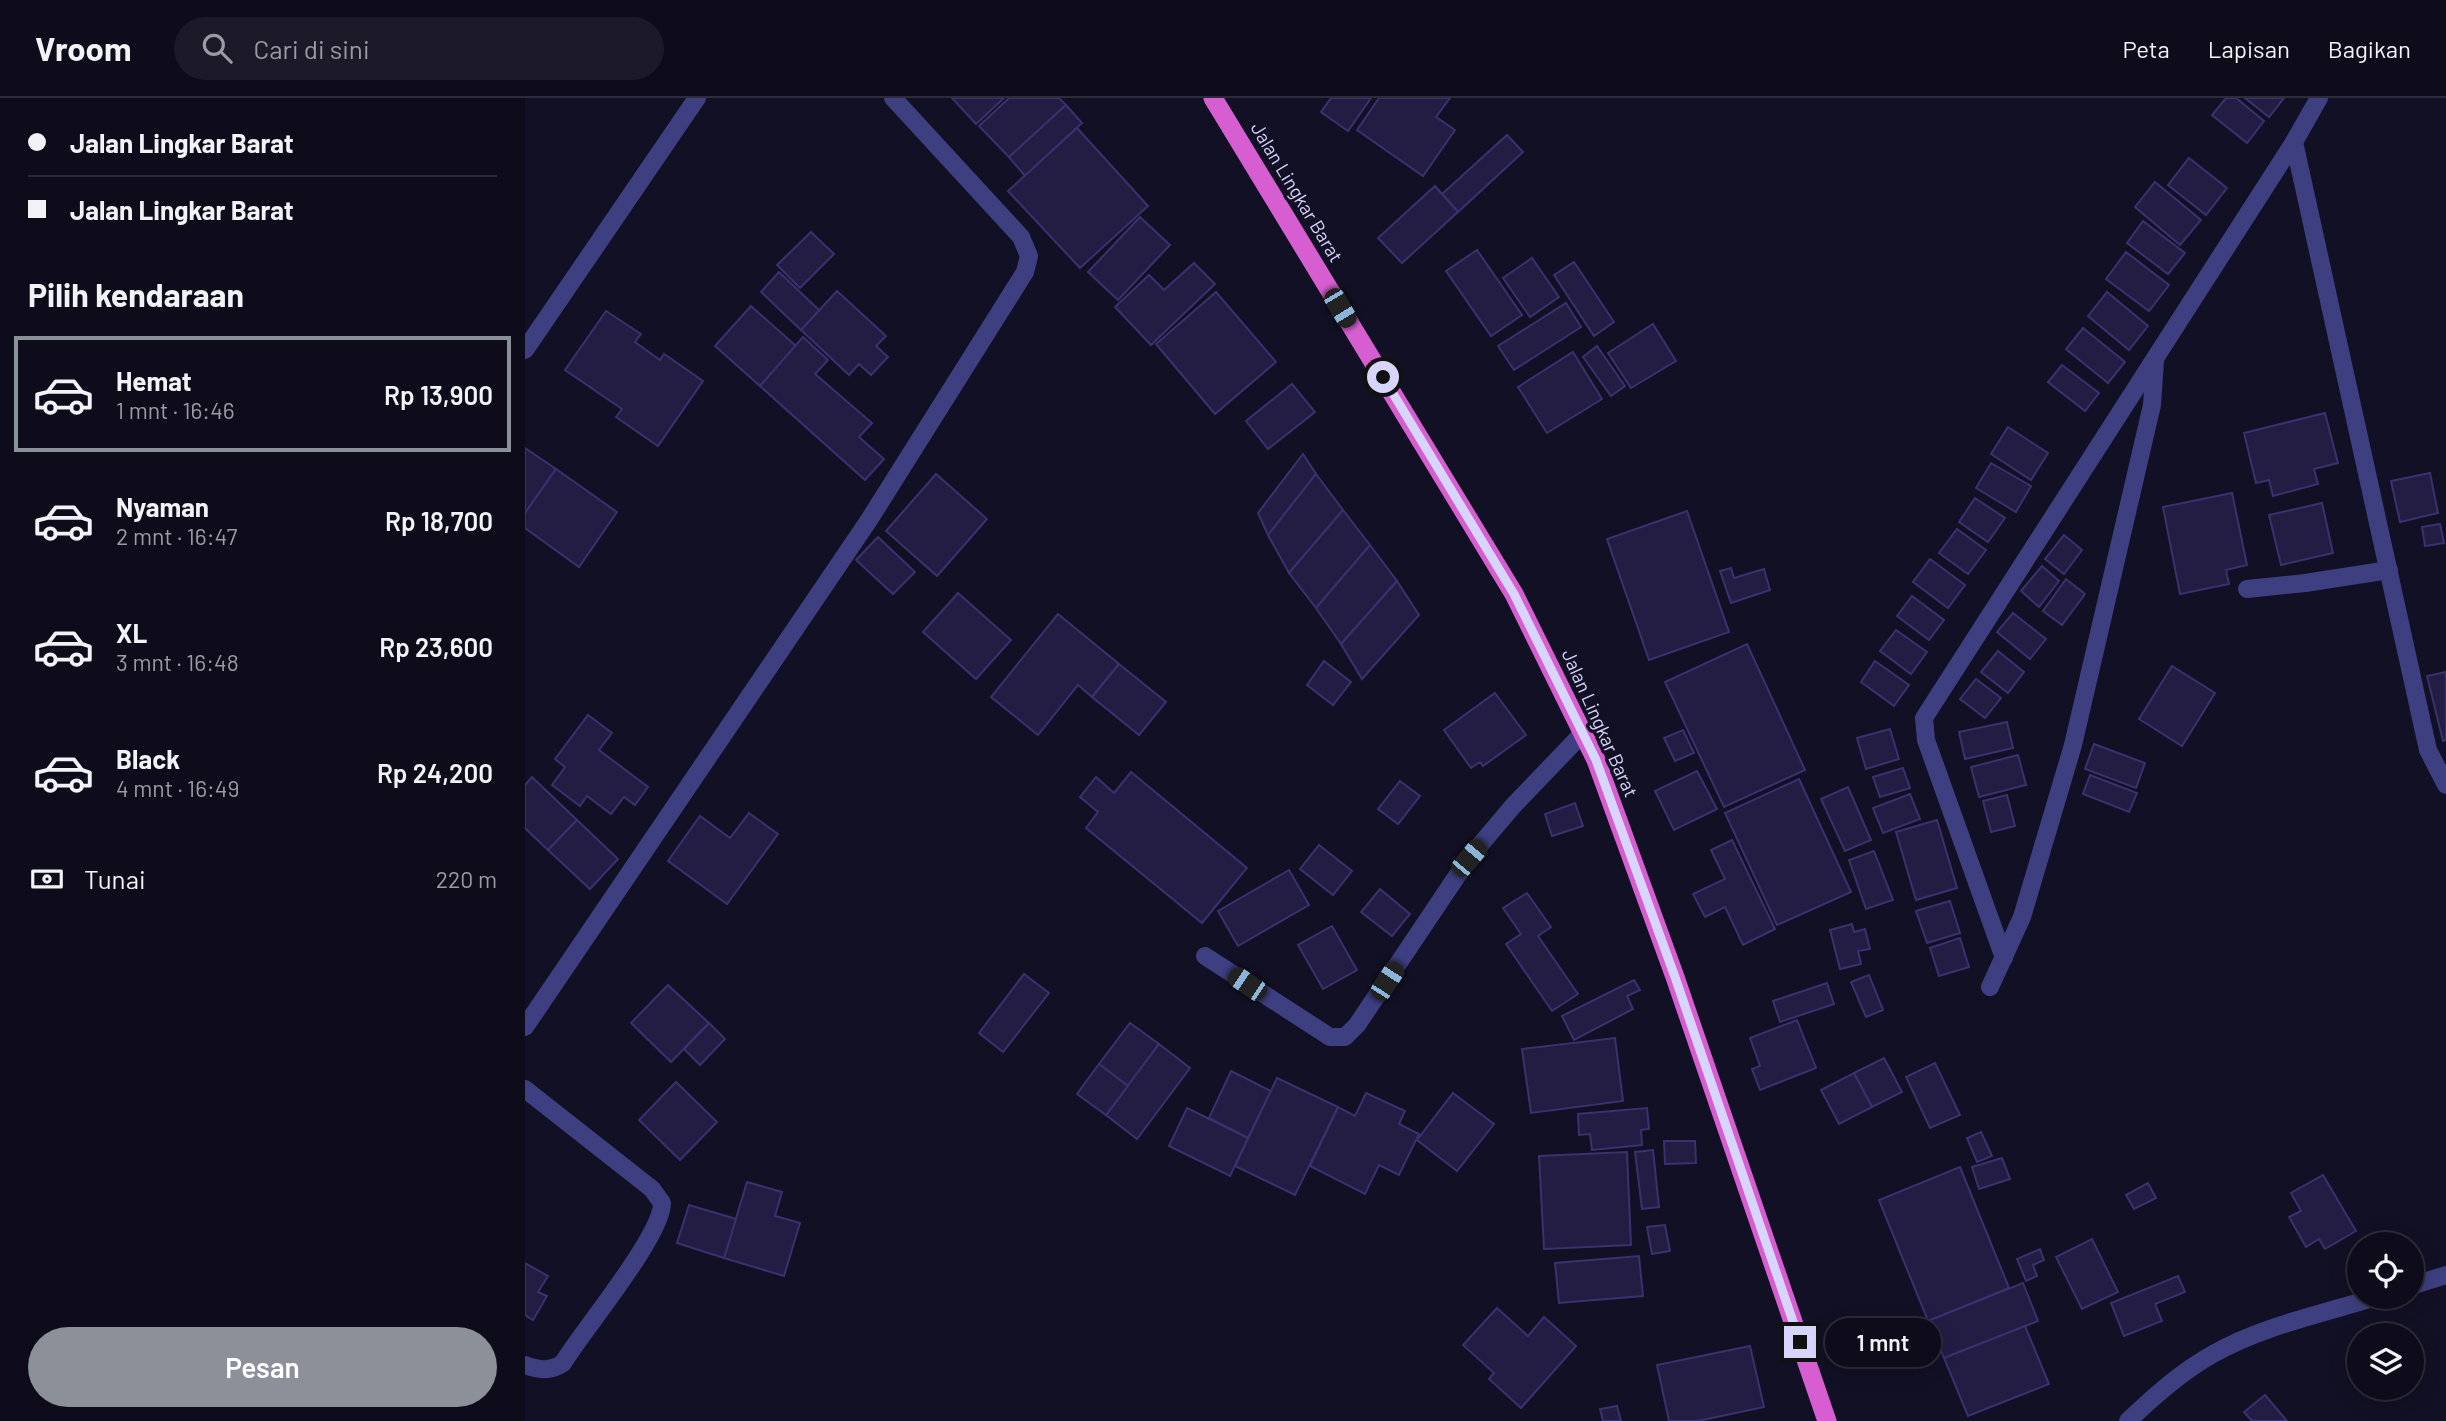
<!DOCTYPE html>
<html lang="id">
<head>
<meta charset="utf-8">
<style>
	:root { --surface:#0e0c1b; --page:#1c1a28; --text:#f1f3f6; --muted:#9b9ba3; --line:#2e2c3a; --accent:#8c9099 }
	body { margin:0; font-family:Barlow,sans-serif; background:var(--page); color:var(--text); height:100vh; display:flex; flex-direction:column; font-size:26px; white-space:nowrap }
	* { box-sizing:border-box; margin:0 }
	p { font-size:23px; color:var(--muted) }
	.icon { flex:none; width:38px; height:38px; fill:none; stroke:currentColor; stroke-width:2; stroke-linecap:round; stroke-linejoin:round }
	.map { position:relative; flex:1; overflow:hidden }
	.panel { display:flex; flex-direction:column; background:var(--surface); width:525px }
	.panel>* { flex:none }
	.banner { display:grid; align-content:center; height:154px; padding:0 28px; background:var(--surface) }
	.tools { position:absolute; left:1822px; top:1134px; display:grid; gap:14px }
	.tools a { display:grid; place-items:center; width:77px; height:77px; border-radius:50%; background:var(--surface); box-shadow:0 4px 18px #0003,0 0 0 2px var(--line); font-size:35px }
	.end { position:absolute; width:32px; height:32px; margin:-16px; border:9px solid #d8d5fc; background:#111; box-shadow:0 0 0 4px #111 }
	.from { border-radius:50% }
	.bubble { position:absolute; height:49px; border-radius:24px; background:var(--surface); box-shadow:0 4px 18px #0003,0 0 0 2px var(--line); font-size:23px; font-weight:600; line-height:49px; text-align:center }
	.car { position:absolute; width:21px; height:42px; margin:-21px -10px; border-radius:9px; box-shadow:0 0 5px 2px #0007; background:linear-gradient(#222 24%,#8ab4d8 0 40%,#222 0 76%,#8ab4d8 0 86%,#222 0) }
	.banner b { display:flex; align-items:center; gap:24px; height:66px; font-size:26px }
	.banner b+b { border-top:2px solid var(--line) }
	.banner i { width:18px; height:18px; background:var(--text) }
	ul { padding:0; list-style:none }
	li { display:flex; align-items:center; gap:21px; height:116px; margin:0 14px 10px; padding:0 14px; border:4px solid transparent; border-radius:0px }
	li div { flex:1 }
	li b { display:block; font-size:26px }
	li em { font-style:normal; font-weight:600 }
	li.on { border-color:var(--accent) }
	li>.icon { width:63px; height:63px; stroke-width:1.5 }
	h2 { padding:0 28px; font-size:32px; line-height:84px }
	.pay { display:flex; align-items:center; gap:18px; height:77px; padding:0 28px; font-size:26px }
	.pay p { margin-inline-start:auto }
	.primary-button { display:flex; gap:14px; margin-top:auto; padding:14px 28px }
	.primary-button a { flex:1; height:80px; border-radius:42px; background:var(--accent); color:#fff; font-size:28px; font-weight:600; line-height:80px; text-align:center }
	header { display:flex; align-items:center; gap:42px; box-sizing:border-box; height:98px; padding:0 35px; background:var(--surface); border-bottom:2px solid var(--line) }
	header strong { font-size:33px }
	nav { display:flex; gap:38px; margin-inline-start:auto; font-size:24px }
	.search { width:490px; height:63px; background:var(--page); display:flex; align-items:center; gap:18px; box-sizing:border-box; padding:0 24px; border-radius:38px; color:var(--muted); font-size:26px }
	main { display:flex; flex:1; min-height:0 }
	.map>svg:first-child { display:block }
</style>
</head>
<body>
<header>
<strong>Vroom</strong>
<div class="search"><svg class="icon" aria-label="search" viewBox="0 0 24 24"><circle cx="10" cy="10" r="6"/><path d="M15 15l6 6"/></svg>Cari di sini</div>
<nav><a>Peta</a><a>Lapisan</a><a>Bagikan</a></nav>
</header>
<main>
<section class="panel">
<div class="banner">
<b><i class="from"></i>Jalan Lingkar Barat</b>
<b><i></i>Jalan Lingkar Barat</b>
</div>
<h2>Pilih kendaraan</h2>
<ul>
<li class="on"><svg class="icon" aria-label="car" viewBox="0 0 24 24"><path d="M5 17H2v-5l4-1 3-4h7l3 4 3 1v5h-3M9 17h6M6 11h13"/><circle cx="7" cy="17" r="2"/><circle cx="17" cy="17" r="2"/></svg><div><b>Hemat</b><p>1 mnt · 16:46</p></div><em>Rp 13,900</em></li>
<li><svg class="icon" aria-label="car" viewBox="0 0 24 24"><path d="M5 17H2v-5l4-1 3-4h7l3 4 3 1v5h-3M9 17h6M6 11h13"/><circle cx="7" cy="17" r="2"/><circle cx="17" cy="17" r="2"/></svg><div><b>Nyaman</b><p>2 mnt · 16:47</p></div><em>Rp 18,700</em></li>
<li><svg class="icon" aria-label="car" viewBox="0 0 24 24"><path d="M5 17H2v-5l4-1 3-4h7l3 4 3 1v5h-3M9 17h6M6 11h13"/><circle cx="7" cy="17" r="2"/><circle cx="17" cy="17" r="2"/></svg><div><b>XL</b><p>3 mnt · 16:48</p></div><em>Rp 23,600</em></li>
<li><svg class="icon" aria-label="car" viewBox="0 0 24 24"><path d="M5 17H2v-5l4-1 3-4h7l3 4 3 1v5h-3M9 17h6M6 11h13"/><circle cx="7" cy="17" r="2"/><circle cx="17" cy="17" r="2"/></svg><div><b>Black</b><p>4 mnt · 16:49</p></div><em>Rp 24,200</em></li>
</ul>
<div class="pay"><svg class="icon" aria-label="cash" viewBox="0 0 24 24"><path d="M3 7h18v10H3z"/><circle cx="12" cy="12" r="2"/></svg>Tunai<p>220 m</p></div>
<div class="primary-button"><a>Pesan</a></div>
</section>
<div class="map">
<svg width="1921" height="1323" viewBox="0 0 1921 1323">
	<rect width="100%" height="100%" fill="#121024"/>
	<g fill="#231d44" stroke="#3a316e" stroke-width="2">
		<path d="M427 0H479L451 26Z"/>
		<path d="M484 0H534L541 7 484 59 454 28Z"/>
		<path d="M806 0H846L823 33 796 14Z"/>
		<path d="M854 0H925L911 19 930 32 898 78 832 32Z"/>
		<path d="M1701 0H1711L1739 23 1722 45 1687 17Z"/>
		<path d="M1720 0H1759L1744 19Z"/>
		<path d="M541 7 557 25 500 78 484 59Z"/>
		<path d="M552 30 623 108 555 170 483 93Z"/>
		<path d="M982 37 998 54 933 114 917 96Z"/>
		<path d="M1664 60 1702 90 1681 117 1643 87Z"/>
		<path d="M1630 84 1676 122 1655 147 1610 109Z"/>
		<path d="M910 88 933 114 877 165 853 140Z"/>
		<path d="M615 119 645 147 593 202 563 174Z"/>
		<path d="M1618 123 1660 155 1643 176 1602 145Z"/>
		<path d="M286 134 309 156 275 190 252 167Z"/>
		<path d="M952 152 997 217 966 238 921 173Z"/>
		<path d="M1601 154 1644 187 1624 213 1581 181Z"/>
		<path d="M1007 160 1034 199 1005 219 978 180Z"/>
		<path d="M1049 164 1089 224 1069 238 1029 177Z"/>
		<path d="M669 165 690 186 626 247 590 209 624 177 639 192Z"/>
		<path d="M254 174 295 213 276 232 236 194Z"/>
		<path d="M312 193 361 238 351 248 363 259 346 277 334 266 324 277 276 232Z"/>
		<path d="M691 194 751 264 690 316 631 246Z"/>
		<path d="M1582 194 1623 228 1604 252 1563 218Z"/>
		<path d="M1041 205 1056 229 989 272 973 248Z"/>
		<path d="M226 208 271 248 235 288 190 248Z"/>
		<path d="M81 213 116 236 110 244 135 262 139 256 178 283 133 348 91 319 97 311 40 272Z"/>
		<path d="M1128 226 1151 263 1106 290 1083 255Z"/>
		<path d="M1558 230 1600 264 1583 285 1541 251Z"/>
		<path d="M278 239 303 262 290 276 347 325 334 339 359 361 340 382 235 288Z"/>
		<path d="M1072 248 1100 288 1086 298 1058 259Z"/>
		<path d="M1048 254 1077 301 1022 335 993 289Z"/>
		<path d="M1537 267 1574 295 1560 313 1523 284Z"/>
		<path d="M767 286 790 314 743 351 721 323Z"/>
		<path d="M1800 315 1813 365 1789 371 1793 386 1748 398 1744 382 1731 385 1719 335Z"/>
		<path d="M1483 329 1523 355 1506 382 1466 356Z"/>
		<path d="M0 350 31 371 0 415Z"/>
		<path d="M778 356 791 376 743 437 733 415Z"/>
		<path d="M1466 365 1506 388 1491 414 1451 390Z"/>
		<path d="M31 371 92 414 54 469 0 430V415Z"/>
		<path d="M1905 375 1913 415 1875 424 1866 383Z"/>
		<path d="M411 376 462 421 412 478 361 433Z"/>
		<path d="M791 376 818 412 764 475 743 437Z"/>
		<path d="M1707 395 1722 467 1701 472 1704 486 1655 496 1638 409Z"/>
		<path d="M1450 400 1480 420 1463 444 1434 424Z"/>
		<path d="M1797 405 1808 455 1756 467 1744 417Z"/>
		<path d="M818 412 845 447 791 510 764 475Z"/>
		<path d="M1162 413 1204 534 1124 562 1082 441Z"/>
		<path d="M1915 426 1919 445 1900 448 1897 429Z"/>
		<path d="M1432 431 1461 452 1443 476 1414 455Z"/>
		<path d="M1539 437 1557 452 1539 476 1520 461Z"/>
		<path d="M353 439 390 474 368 496 331 462Z"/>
		<path d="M845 447 872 483 816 546 791 510Z"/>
		<path d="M1405 461 1440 487 1423 510 1388 484Z"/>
		<path d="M1517 468 1534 483 1514 509 1496 493Z"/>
		<path d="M1206 470 1209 480 1239 471 1245 492 1206 505 1195 473Z"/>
		<path d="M1541 481 1560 496 1537 527 1518 513Z"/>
		<path d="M872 483 894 517 837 581 816 546Z"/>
		<path d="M433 495 486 542 451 581 398 534Z"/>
		<path d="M1387 498 1419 522 1404 542 1372 518Z"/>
		<path d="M1488 515 1521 541 1505 561 1472 534Z"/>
		<path d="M533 516 594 566 567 599 553 587 513 637 466 599Z"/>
		<path d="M1371 532 1402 554 1386 576 1355 553Z"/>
		<path d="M1222 546 1280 672 1199 709 1140 584Z"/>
		<path d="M1473 553 1499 574 1483 595 1456 574Z"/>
		<path d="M799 563 826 584 808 607 782 587Z"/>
		<path d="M1350 563 1384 587 1369 608 1336 584Z"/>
		<path d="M594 566 641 604 614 637 567 599Z"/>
		<path d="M1647 568 1690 595 1657 648 1614 621Z"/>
		<path d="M1921 574V642L1918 643 1902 578Z"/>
		<path d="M1451 581 1476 600 1460 620 1435 601Z"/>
		<path d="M970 595 1001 637 958 668 955 664 946 670 919 632Z"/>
		<path d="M63 617 87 635 74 652 123 689 110 707 99 699 86 716 62 698 55 708 27 687 40 669 30 661Z"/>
		<path d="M1482 624 1488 650 1440 661 1434 634Z"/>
		<path d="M1365 631 1374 661 1341 671 1332 640Z"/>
		<path d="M1158 632 1169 655 1150 663 1139 640Z"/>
		<path d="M1569 646 1620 665 1611 690 1560 671Z"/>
		<path d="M1493 657 1501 687 1454 699 1446 669Z"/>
		<path d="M1378 670 1385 690 1355 699 1348 679Z"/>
		<path d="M1172 673 1192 711 1149 732 1130 693Z"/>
		<path d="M606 674 722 770 677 825 561 730 573 714 555 699 571 679 589 695Z"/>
		<path d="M1565 677 1612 695 1604 714 1558 696Z"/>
		<path d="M7 679 52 722 23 752 0 730V687Z"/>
		<path d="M1274 681 1326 794 1252 827 1200 715Z"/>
		<path d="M875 683 895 698 873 726 853 711Z"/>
		<path d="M1323 689 1346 742 1320 753 1296 701Z"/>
		<path d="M1385 696 1395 721 1358 735 1348 710Z"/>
		<path d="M1482 697 1490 728 1466 734 1458 703Z"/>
		<path d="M1050 705 1058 728 1027 738 1020 716Z"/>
		<path d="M224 715 253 736 202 806 143 763 175 718 205 740Z"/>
		<path d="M52 722 93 761 65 791 23 752Z"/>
		<path d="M1412 722 1432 790 1391 802 1371 734Z"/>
		<path d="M1207 742 1250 831 1218 847 1200 809 1180 819 1168 796 1200 781 1186 752Z"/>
		<path d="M794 747 827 773 808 797 775 771Z"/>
		<path d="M1349 753 1368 802 1341 811 1324 762Z"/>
		<path d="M764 772 784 807 713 848 693 813Z"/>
		<path d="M855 791 885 816 867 838 836 814Z"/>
		<path d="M1002 795 1026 829 1013 838 1053 896 1027 913 981 846 996 836 978 810Z"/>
		<path d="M1425 803 1435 835 1402 845 1391 813Z"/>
		<path d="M1327 826 1329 834 1340 831 1345 851 1333 853 1336 866 1315 871 1305 832Z"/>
		<path d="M807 828 832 872 798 891 773 847Z"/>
		<path d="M1435 840 1444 869 1414 878 1405 850Z"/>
		<path d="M499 876 524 895 478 954 454 935Z"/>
		<path d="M1344 877 1358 912 1341 919 1326 884Z"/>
		<path d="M1109 882 1115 892 1102 898 1108 911 1049 942 1037 918Z"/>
		<path d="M1302 885 1309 906 1255 924 1248 903Z"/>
		<path d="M143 887 184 925 146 964 106 925Z"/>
		<path d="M1272 922 1291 970 1235 992 1227 971 1235 968 1225 940Z"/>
		<path d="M184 925 200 941 175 967 159 951Z"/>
		<path d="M605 925 634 946 603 988 574 966Z"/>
		<path d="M1090 940 1098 1003 1006 1015 997 951Z"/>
		<path d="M634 946 665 970 612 1041 581 1017Z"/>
		<path d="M1359 960 1377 994 1347 1009 1329 975Z"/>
		<path d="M1410 965 1435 1017 1405 1030 1381 979Z"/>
		<path d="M574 966 603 988 581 1017 552 996Z"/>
		<path d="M706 973 746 993 723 1040 684 1020Z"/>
		<path d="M1329 975 1347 1009 1314 1026 1296 992Z"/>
		<path d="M752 980 813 1009 770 1097 710 1068Z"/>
		<path d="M151 984 192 1024 155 1062 114 1022Z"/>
		<path d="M841 995 880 1013 874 1026 894 1036 874 1077 854 1067 840 1096 785 1068 813 1009 830 1018Z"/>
		<path d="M928 995 969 1026 932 1073 892 1042Z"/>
		<path d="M662 1010 723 1040 705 1078 644 1048Z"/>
		<path d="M1122 1010 1124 1031 1116 1032 1117 1047 1067 1052 1065 1036 1054 1037 1053 1016Z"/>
		<path d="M1456 1034 1467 1058 1452 1064 1442 1040Z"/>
		<path d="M1139 1043H1170L1171 1065 1140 1066Z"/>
		<path d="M1128 1052 1134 1109 1117 1111 1110 1054Z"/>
		<path d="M1102 1054 1106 1147 1019 1151 1014 1058Z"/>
		<path d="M1477 1060 1485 1081 1454 1091 1447 1069Z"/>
		<path d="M1435 1069 1484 1190 1403 1223 1354 1102Z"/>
		<path d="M1798 1077 1831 1133 1800 1151 1794 1141 1781 1149 1764 1119 1776 1113 1766 1095Z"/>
		<path d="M222 1084 257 1094 250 1118 275 1125 259 1178 199 1160Z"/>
		<path d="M1623 1085 1631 1100 1609 1111 1601 1097Z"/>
		<path d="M164 1107 211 1121 199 1160 152 1145Z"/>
		<path d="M1140 1127 1145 1153 1127 1156 1122 1129Z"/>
		<path d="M1567 1141 1593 1194 1557 1211 1531 1159Z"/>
		<path d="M1515 1151 1519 1162 1508 1167 1512 1178 1501 1183 1492 1161Z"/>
		<path d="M1114 1158 1118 1198 1034 1205 1030 1165Z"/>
		<path d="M0 1165 23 1178 13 1194 22 1198 8 1222 0 1217Z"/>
		<path d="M1653 1178 1660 1194 1630 1206 1637 1223 1599 1238 1586 1205Z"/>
		<path d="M1498 1185 1513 1223 1419 1260 1403 1223Z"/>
		<path d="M972 1210 1003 1238 1019 1219 1051 1248 996 1310 964 1281 969 1275 938 1247Z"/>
		<path d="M1500 1228 1524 1286 1443 1318 1419 1260Z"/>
		<path d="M1225 1248 1239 1309 1173 1323H1144L1132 1267Z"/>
		<path d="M1740 1297 1762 1323H1727L1719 1314Z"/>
		<path d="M1092 1308 1096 1323H1078L1075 1311Z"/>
	</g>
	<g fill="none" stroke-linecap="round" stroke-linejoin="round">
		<g stroke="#3e3f80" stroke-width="18">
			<path d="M1769 44 1903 652 1921 687"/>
			<path d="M0 252 172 0"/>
			<path d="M1722 491 1780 485 1864 472"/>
			<path d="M680 858 805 939H820L832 927 944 760 988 708 1058 635"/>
			<path d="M1479 860 1401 642 1399 620 1769 44 1794 0"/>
			<path d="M1465 889 1497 819 1548 647 1627 307 1630 263"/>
			<path d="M0 929 344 422 500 174 504 158 496 139 368 0"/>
			<path d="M0 991 127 1091 137 1105C137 1138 58 1232 38 1265 25 1274 14 1272 0 1267"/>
		</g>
		<g stroke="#3e3f80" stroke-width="18">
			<path d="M1886 1188 1921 1177"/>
			<path d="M1603 1323C1629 1298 1656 1274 1688 1256 1737 1228 1797 1216 1851 1199"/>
		</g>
		<path stroke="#d65ed0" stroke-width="19" d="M688 0 989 496 1071 662 1150 879 1302 1323"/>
	</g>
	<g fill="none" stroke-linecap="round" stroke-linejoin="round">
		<path stroke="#d8d5fc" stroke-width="9" d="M858 279 989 496 1071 662 1150 879 1275 1244"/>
	</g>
	<g text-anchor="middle" stroke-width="7" stroke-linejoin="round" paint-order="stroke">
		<g font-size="19" fill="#d8d5fc" stroke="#121024">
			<text transform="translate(772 94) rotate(59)" y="7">Jalan Lingkar Barat</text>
			<text transform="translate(1075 625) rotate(66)" y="7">Jalan Lingkar Barat</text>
		</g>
	</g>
</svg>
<div class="tools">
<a><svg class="icon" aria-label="locate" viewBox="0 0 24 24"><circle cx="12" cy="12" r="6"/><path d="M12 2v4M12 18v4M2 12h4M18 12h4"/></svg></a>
<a><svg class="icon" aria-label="layers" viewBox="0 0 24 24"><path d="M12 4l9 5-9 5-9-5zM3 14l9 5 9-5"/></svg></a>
</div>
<i class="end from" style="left:858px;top:279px"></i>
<i class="end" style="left:1275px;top:1244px"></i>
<div class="bubble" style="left:1300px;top:1220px;width:116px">1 mnt</div>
<i class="car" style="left:815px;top:210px;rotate:149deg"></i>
<i class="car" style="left:944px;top:760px;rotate:40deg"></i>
<i class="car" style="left:862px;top:883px;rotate:33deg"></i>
<i class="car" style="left:722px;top:886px;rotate:304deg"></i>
</div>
</main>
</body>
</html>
